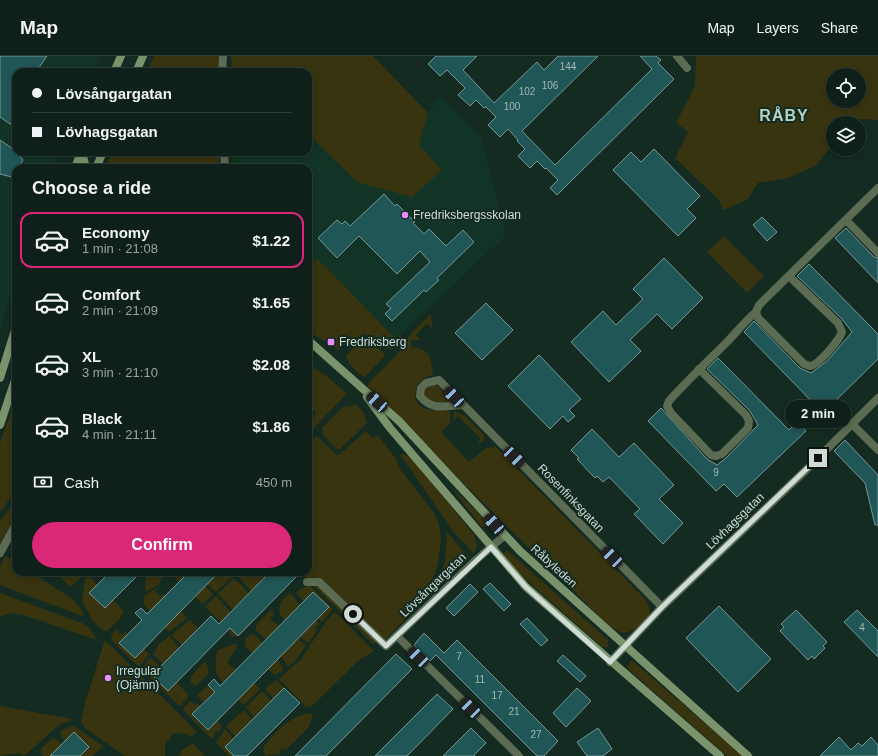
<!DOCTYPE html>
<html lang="en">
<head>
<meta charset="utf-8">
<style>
	:root { --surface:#0e2019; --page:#172822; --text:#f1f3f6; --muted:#9ba3a2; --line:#2e3e38; --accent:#db2777 }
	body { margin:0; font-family:Helvetica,sans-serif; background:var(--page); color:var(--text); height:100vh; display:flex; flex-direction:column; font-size:15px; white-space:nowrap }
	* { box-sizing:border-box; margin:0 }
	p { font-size:13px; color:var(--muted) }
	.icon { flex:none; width:22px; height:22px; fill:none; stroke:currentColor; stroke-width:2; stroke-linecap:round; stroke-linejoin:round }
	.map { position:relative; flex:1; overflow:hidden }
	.sheet { position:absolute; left:12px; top:108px; width:300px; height:412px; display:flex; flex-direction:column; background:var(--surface); border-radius:12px; box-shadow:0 2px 6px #0003,0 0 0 1px var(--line) }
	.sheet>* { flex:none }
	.top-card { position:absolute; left:12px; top:12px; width:300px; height:88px; border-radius:12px; box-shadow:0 2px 6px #0003,0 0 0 1px var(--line); display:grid; align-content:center; height:88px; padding:0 20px; background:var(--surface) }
	.buttons { position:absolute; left:826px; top:12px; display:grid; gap:8px }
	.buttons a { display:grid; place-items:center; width:40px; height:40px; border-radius:50%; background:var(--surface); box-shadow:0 2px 6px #0003,0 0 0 1px var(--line); font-size:20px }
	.end { position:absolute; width:18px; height:18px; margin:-9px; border:5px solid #cedcd5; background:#111; box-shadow:0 0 0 2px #111 }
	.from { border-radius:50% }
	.bubble { position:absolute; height:28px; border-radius:14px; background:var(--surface); box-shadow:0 2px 6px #0003,0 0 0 1px var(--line); font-size:13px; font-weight:600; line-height:28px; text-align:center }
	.car { position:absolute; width:12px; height:24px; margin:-12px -6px; border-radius:5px; box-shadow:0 0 3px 1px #0007; background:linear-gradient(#222 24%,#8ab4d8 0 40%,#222 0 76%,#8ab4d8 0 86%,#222 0) }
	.top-card b { display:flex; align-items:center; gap:14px; height:38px; font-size:15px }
	.top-card b+b { border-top:1px solid var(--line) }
	.top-card i { width:10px; height:10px; background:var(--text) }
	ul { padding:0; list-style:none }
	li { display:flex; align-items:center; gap:12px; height:56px; margin:0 8px 6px; padding:0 12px; border:2px solid transparent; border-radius:12px }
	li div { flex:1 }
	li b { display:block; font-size:15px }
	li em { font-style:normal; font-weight:600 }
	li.on { border-color:var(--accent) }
	li>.icon { width:36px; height:36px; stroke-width:1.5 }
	h2 { padding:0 20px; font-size:18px; line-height:48px }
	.pay { display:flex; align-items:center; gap:10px; height:44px; padding:0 20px; font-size:15px }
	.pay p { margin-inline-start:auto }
	.button { display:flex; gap:8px; margin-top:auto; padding:8px 20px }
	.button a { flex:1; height:46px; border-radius:24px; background:var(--accent); color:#fff; font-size:16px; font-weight:600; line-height:46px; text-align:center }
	header { display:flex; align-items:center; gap:24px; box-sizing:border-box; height:56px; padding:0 20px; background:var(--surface); border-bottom:1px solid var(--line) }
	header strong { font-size:19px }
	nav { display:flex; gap:22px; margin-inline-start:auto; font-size:14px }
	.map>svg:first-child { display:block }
</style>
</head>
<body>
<header>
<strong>Map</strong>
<nav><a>Map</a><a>Layers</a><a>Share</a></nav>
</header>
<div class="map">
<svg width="878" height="700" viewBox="0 0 878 700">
	<rect width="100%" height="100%" fill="#132b21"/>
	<g fill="#123427">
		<path d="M0 0H99L92 16H16V96H59L53 112H16V221L0 275Z"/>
		<path d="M439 40 481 81 506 177 504 181 396 283 318 203 308 210V112H234V96H308V78L357 126 419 89 428 57Z"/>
	</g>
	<g fill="#383410" fill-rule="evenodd">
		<path d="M154 0H219L218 16H147Z"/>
		<path d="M231 0H373L428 57 419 89 442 114 412 141 357 126 308 78V16H232Z"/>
		<path d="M696 0H878V64L861 63 856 67H833V89L815 110 788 122 758 127 747 144 723 154 719 144 675 102 688 76 676 67 695 30ZM833 19H859V45H833Z"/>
		<path d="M112 96H219V112H105Z"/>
		<path d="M724 180 764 220 747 237 707 196Z"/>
		<path d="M318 203 396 283 401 278V282L395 292 390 294C380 290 374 280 363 278L350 289 345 287 338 294 334 291 336 288 330 281 325 285 308 276V210Z"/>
		<path d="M431 258 432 272 427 267 416 279 421 284H411V291C431 293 431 301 433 319 417 321 408 341 422 351 430 356 442 353 450 355V368L441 376 469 406 486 392 496 391 646 544C648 549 651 553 649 558 646 568 630 579 620 576 611 574 587 548 579 540 509 475 443 405 374 338L368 330 369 326 386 310 401 294 411 277Z"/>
		<path d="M366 282 384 297 385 300 365 321C357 318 348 308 346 300L360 285Z"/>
		<path d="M308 308 329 322 347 338 308 378V365L316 357 308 349Z"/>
		<path d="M430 328 438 330 450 343V345C440 347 426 347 424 335Z"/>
		<path d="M16 342V435L0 456V387Z"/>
		<path d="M356 348 364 357 367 367 340 393H337L323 379 322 372 344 350 348 351Z"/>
		<path d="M454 355 465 360 484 379V384L478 389 480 382 458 360 453 365Z"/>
		<path d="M366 375 372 382 378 379 396 403 400 413 434 457 439 467 441 484 438 509 432 524 413 555 385 584 324 525 313 521 307 522 301 516H308V386L312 382 318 381 337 399 340 398Z"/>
		<path d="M403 397 414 404 474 479 477 489 474 498 453 475 404 404 400 399Z"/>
		<path d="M449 429 486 464 487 468 486 471 481 470Z"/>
		<path d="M16 444V460L0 487V465Z"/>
		<path d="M447 476 469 502 426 544 442 515 445 503Z"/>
		<path d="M507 494 608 584V591H602L521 519 504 499V497Z"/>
		<path d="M5 500 16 505V516H31L74 544 84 558 82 560 0 529V511Z"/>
		<path d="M55 516H68L72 520 76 516 87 517 70 531Z"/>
		<path d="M149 516H166L158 529 145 536 146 520Z"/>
		<path d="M172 516H189L181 524 196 539 205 530 213 538 203 548 174 520Z"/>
		<path d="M219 516H229L233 520 216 536 207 528Z"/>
		<path d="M244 516H267L268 518 251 535 239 522 238 520Z"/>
		<path d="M89 519 97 529 89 537 105 552 113 544 124 555 120 563 107 575C96 575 87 554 82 545L85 523Z"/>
		<path d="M234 522 249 537 233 554 218 538Z"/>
		<path d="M312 528 322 533 376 587 373 588Z"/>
		<path d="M309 529 333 553 322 566 318 562 329 551 313 536 304 545 296 538 299 534Z"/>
		<path d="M157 532 155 535 160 540 163 538 165 540 150 556 144 549V540Z"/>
		<path d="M0 537 82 567 90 573 97 584 23 559 10 557 0 561Z"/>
		<path d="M290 537 300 549 285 565C275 556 280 543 290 537Z"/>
		<path d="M216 540 231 556 223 565 246 573 240 579 232 581 227 572 205 551Z"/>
		<path d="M272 553 274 559 270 562 279 570 266 584 256 574V569Z"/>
		<path d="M181 555 187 562 169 576 165 572Z"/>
		<path d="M335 556 374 595 358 605 311 651H306L279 623 301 603 328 563Z"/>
		<path d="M190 564 198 572 182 589 171 579Z"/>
		<path d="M316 564 320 568 319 570 317 569 315 572 317 574 309 587 299 581Z"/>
		<path d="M116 573 122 579 125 576 128 578 119 587 135 602 144 593 149 598 139 611 112 585 111 580Z"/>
		<path d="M251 578 255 579 278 603 284 614 275 619 272 617 245 590V583Z"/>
		<path d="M169 580 179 592 163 608 153 598 159 588Z"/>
		<path d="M298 583 306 589 296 604 288 611 281 600Z"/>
		<path d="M105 584 197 676 191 681 188 678 174 677 165 689V700H125L85 672 81 666 86 643Z"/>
		<path d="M234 588 238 590 227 606 236 614 223 627 216 617V599L218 594Z"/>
		<path d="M150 601 161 611 152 620 168 635 176 626 187 637 188 641 181 649H178L142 613Z"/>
		<path d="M631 605 634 606 743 700H727L628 613 627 610Z"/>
		<path d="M203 607 207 608 209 617 196 630 191 627V620Z"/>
		<path d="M276 624 284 632 273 642 265 633Z"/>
		<path d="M254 627 260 633 244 649 238 644Z"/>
		<path d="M208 629 212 633H217L204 647 197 639Z"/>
		<path d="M262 635 271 644 254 661 246 651Z"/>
		<path d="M190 645 194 649 197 647 200 650 192 659 207 674 217 665 222 670 218 677 216 675 214 678 215 680 212 683 184 655 183 653Z"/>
		<path d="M0 650 73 663 59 669 24 700 18 697 0 700Z"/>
		<path d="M244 654 252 663 236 681 226 670Z"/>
		<path d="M311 657 313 660 308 672 286 694 283 692 279 696 281 698 265 700 263 692C274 676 291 659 311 657Z"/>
		<path d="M71 670 77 672 103 690 93 700H80L89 691 74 676 65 685 61 681V675Z"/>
		<path d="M225 673 234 683 225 691 234 700H229L216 686Z"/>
		<path d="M54 682 62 688 50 700H43L41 697V692Z"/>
		<path d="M193 687 205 700H178L182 694Z"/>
	</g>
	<g fill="#215656" stroke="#779797">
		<path d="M0 0H47L36 16H16V72L0 61Z"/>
		<path d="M436 0H477L463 14 494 47 537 6 544 14 558 0H598L522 75 555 109 652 13 640 0H656L661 4 658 7 674 23 557 139 550 132 558 124 546 112 545 113 537 105 530 112 518 100 525 93 517 85 518 84 508 73 500 81 488 69 496 61 486 51 484 52 476 44 470 50 458 39 465 32 447 14 440 20 428 8Z"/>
		<path d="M0 84 16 95 23 104 18 112H16L12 121 0 118Z"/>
		<path d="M654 93 700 140 687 153 696 162 678 180 613 114 631 96 641 106Z"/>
		<path d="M384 138 395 150 397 148 415 166 413 167 424 178 429 173 446 190 463 174 474 186 437 222 439 224 426 236 424 234 418 240 392 265 385 258 391 252 386 248 430 206 420 195 397 218 359 180 337 202 318 182 337 164 342 168 345 165 350 170Z"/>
		<path d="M762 161 777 176 767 185 753 169Z"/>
		<path d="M846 172 874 201 878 202V227L835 182Z"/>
		<path d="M664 202 703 242 672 273 657 258 630 284 641 295 609 326 571 286 603 255 616 269 643 243 633 233Z"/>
		<path d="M809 208 878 278V303L823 357 744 276 754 265 800 312 811 317 827 305 852 276 842 263 797 220Z"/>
		<path d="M486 247 513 274 482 304 455 277Z"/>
		<path d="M539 299 581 343 569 354 575 360 568 366 563 360 550 373 508 330Z"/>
		<path d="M718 302 789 374 797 366 806 375 737 441 724 428 716 435 648 365 661 352 707 403 717 409 726 402 758 369 750 355 707 313Z"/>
		<path d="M592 373 619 401 634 387 674 429 659 443 683 467 663 488 634 458 640 453 609 421 603 426 597 420 595 422 577 403 579 402 571 394Z"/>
		<path d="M845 384 878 419V469H875L865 427 834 395Z"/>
		<path d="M110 516H141L105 552 89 537Z"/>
		<path d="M189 516H219L135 602 119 587 142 564 135 557 141 552 147 558Z"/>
		<path d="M270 516H293L297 520 238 580 230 572 168 635 152 619 211 560 219 568Z"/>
		<path d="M490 527 511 548 504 555 483 533Z"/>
		<path d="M470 528 478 536 454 560 446 552Z"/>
		<path d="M313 536 329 551 208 674 192 658 215 636 208 629 214 623 220 630Z"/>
		<path d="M719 550 771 603 738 636 686 582Z"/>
		<path d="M796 554 827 586 823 590 825 592 814 603 812 600 808 604 780 575 784 571 781 568Z"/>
		<path d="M857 554 878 575V601L844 566Z"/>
		<path d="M527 562 548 584 541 590 520 568Z"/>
		<path d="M424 577 444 597 457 584 558 685 544 700H537L436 599 430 605 414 589Z"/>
		<path d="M396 598 412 613 326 700H295Z"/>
		<path d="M563 599 586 620 580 626 557 605Z"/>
		<path d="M284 632 300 647 247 700H234L225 691Z"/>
		<path d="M577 632 591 645 566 671 553 657Z"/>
		<path d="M437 638 453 653 407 700H375Z"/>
		<path d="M471 672 486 687 475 698 474 700H443Z"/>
		<path d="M598 672 612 693 603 700H587L577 686Z"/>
		<path d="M74 676 89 691 80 700H50Z"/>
		<path d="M839 681 851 694 858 687 862 690 871 681 878 689V700H820Z"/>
	</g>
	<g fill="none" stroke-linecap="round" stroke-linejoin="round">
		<g stroke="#5c6c53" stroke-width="8">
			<path d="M677 0 687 12"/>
			<path d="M222 16 223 0"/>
			<path d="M224 96 225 112"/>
			<path d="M846 164 878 197"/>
			<path d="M789 220 838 267 842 276C839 284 819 309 810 310 809 310 805 308 804 308L758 262 756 256 759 249 878 132"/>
			<path d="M699 313 746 359 749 365 748 372 722 398 716 400 711 399 671 357 667 350 669 345C687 325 707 306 726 287 736 277 745 265 756 256"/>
			<path d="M462 349C445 350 432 355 420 340L421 332 426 327 439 324 662 551"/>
			<path d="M852 368 878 394"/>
			<path d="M0 497 16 468"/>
			<path d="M307 526H319L386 590 476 504 504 480"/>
			<path d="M397 580 519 700"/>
			<path d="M610 606 662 551 807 413 878 342"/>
		</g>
		<g stroke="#7b936d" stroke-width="8">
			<path d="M114 16 121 0"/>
			<path d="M136 16 143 0"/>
			<path d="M82 96 85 108 83 112"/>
			<path d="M75 112 81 96"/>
			<path d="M96 112 103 96"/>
			<path d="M308 284 399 365 520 495 748 700"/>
			<path d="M0 322 16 271"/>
			<path d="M367 341 390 372 526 531 720 700"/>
			<path d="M0 369 16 321"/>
		</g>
	</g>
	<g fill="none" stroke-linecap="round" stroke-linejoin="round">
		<path stroke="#cedcd5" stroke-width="5" d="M353 558 386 590 491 491 526 531 610 606 662 551 818 402"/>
	</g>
	<g fill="#ec8cfb" stroke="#132b21" stroke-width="1.5">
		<circle cx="405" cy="159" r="4"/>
		<rect x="327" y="282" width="8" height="8" rx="2"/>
		<circle cx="108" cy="622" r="4"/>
	</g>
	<g text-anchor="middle" stroke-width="4" stroke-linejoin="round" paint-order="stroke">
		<g font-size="10" fill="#a3bab5">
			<text x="568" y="14">144</text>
			<text x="550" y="33">106</text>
			<text x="527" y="39">102</text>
			<text x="512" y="54">100</text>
			<text x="716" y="420">9</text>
			<text x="862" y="575">4</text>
			<text x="459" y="604">7</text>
			<text x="480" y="627">11</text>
			<text x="497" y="643">17</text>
			<text x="514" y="659">21</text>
			<text x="536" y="682">27</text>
		</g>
		<g font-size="12" fill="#cedcd5" stroke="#132b21" text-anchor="start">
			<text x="413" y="163">Fredriksbergsskolan</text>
			<text x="339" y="290">Fredriksberg</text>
			<text x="116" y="619">Irregular<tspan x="116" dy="14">(Ojämn)</tspan></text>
		</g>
		<g font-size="12" fill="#cedcd5" stroke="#132b21">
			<text transform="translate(571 442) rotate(46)" y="4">Rosenfinksgatan</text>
			<text transform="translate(735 465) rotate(-44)" y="4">Lövhagsgatan</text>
			<text transform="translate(554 510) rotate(42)" y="4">Råbyleden</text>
			<text transform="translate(433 529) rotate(-44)" y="4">Lövsångargatan</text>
		</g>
		<g font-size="16" font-weight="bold" letter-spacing="1" fill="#b5d2c4" stroke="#132b21">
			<text x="784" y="65">RÅBY</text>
		</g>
	</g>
</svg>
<div class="buttons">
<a><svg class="icon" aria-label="locate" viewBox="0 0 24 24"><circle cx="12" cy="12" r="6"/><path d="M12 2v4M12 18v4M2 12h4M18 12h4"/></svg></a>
<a><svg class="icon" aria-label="layers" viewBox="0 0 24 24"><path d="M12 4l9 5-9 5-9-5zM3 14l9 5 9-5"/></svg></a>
</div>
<i class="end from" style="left:353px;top:558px"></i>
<i class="end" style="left:818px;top:402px"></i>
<div class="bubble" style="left:785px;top:344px;width:66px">2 min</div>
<i class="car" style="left:454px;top:341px;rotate:317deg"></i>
<i class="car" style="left:377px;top:346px;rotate:312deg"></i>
<i class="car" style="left:514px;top:401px;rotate:134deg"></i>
<i class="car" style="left:494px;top:468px;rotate:318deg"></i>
<i class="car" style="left:612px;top:501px;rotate:316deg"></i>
<i class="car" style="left:418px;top:601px;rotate:314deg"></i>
<i class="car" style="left:470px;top:652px;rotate:314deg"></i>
<div class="top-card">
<b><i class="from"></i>Lövsångargatan</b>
<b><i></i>Lövhagsgatan</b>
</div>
<section class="sheet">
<h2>Choose a ride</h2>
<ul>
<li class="on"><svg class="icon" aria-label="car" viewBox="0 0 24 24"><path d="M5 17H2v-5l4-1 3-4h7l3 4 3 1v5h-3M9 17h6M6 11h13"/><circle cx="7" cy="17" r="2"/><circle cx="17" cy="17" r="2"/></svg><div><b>Economy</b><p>1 min · 21:08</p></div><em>$1.22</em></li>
<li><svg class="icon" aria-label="car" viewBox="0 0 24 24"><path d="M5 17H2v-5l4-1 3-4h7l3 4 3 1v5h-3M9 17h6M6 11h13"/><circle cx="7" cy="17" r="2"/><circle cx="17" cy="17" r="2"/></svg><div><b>Comfort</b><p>2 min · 21:09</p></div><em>$1.65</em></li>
<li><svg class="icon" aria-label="car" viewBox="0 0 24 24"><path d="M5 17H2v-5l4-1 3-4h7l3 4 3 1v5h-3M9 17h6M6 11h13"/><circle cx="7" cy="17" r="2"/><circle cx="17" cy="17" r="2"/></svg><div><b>XL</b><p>3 min · 21:10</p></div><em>$2.08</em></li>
<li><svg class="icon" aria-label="car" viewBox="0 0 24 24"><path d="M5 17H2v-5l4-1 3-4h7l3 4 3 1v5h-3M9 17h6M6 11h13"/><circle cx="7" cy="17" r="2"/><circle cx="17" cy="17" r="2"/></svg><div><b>Black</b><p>4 min · 21:11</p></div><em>$1.86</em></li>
</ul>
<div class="pay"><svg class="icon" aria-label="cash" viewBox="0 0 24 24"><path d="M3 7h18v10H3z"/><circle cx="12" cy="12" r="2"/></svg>Cash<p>450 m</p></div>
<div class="button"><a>Confirm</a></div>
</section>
</div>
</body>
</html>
